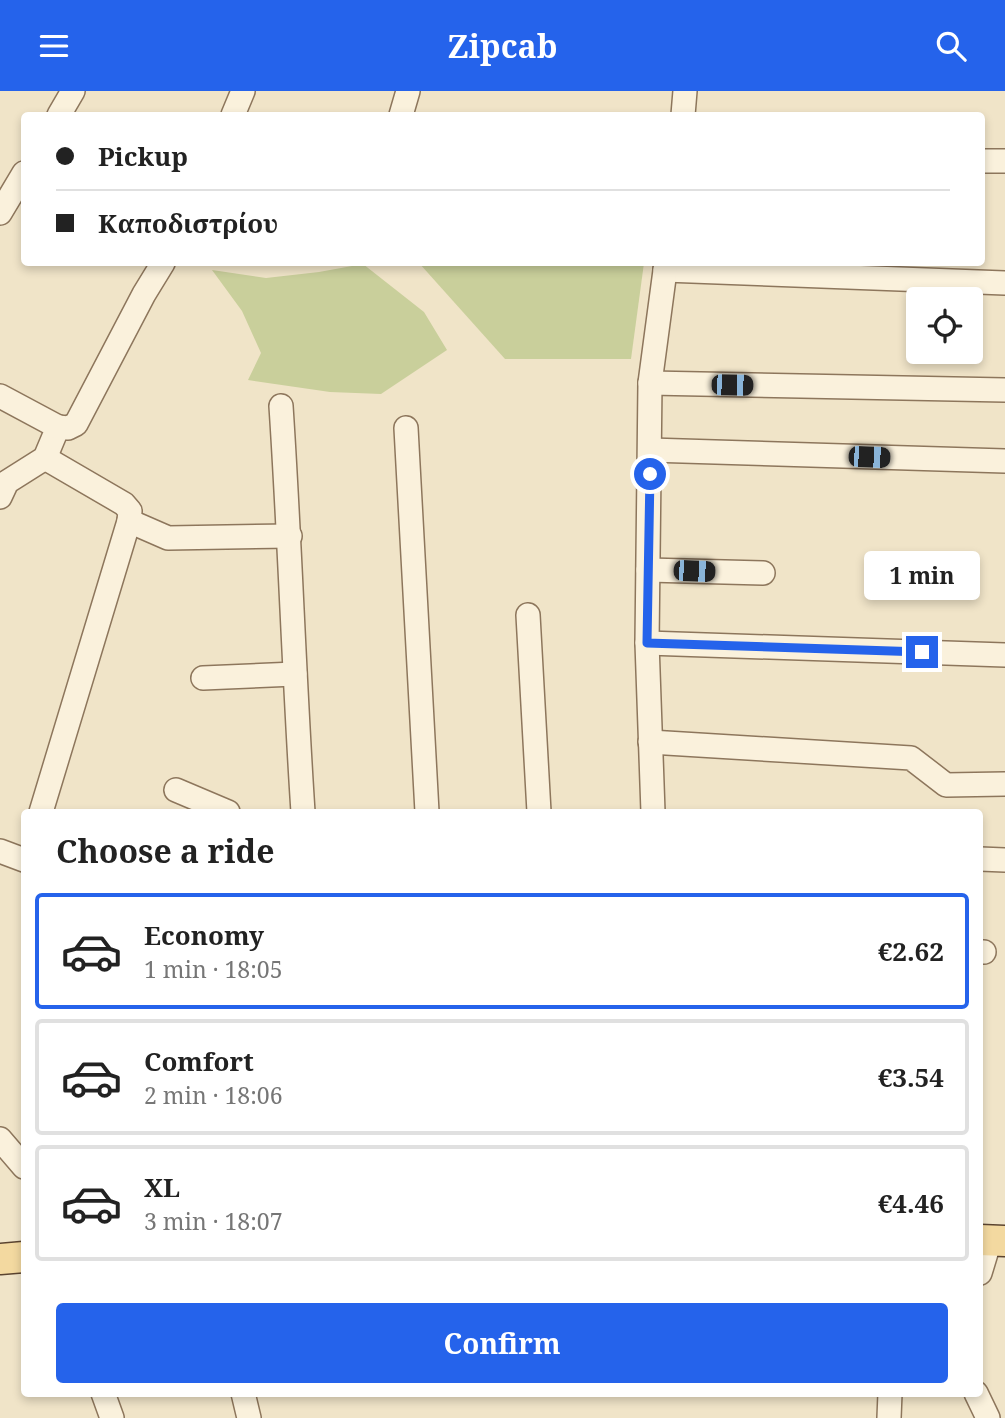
<!DOCTYPE html>
<html lang="en">
<head>
<meta charset="utf-8">
<style>
	:root { --surface:#fff; --page:#f6f6f6; --text:#222; --muted:#767676; --line:#e0e0e0; --accent:#2563eb }
	body { margin:0; font-family:"Noto Serif",serif; background:var(--page); color:var(--text); height:100vh; display:flex; flex-direction:column; font-size:26px; white-space:nowrap }
	* { box-sizing:border-box; margin:0 }
	p { font-size:23px; color:var(--muted) }
	.icon { flex:none; width:38px; height:38px; fill:none; stroke:currentColor; stroke-width:2; stroke-linecap:round; stroke-linejoin:round }
	.map { position:relative; flex:1; overflow:hidden }
	.panel { position:absolute; left:21px; top:718px; width:962px; height:588px; display:flex; flex-direction:column; background:var(--surface); border-radius:7px; box-shadow:0 4px 10px #0003 }
	.panel>* { flex:none }
	.hud { position:absolute; left:21px; top:21px; width:964px; height:154px; border-radius:7px; box-shadow:0 4px 10px #0003; display:grid; align-content:center; height:154px; padding:0 35px; background:var(--surface) }
	.controls { position:absolute; left:906px; top:196px; display:grid; gap:14px }
	.controls a { display:grid; place-items:center; width:77px; height:77px; border-radius:7px; background:var(--surface); box-shadow:0 4px 10px #0003; font-size:35px }
	.end { position:absolute; width:32px; height:32px; margin:-16px; border:9px solid #2563eb; background:#fff; box-shadow:0 0 0 4px #fff }
	.from { border-radius:50% }
	.bubble { position:absolute; height:49px; border-radius:7px; background:var(--surface); box-shadow:0 4px 10px #0003; font-size:23px; font-weight:700; line-height:49px; text-align:center }
	.car { position:absolute; width:21px; height:42px; margin:-21px -10px; border-radius:9px; box-shadow:0 0 5px 2px #0007; background:linear-gradient(#222 24%,#8ab4d8 0 40%,#222 0 76%,#8ab4d8 0 86%,#222 0) }
	.hud b { display:flex; align-items:center; gap:24px; height:66px; font-size:26px }
	.hud b+b { border-top:2px solid var(--line) }
	.hud i { width:18px; height:18px; background:var(--text) }
	ul { padding:0; list-style:none }
	li { display:flex; align-items:center; gap:21px; height:116px; margin:0 14px 10px; padding:0 21px; border:4px solid var(--line); border-radius:7px }
	li div { flex:1 }
	li b { display:block; font-size:26px }
	li em { font-style:normal; font-weight:700 }
	li.current { border-color:var(--accent) }
	li>.icon { width:63px; height:63px; stroke-width:1.5 }
	h2 { padding:0 35px; font-size:32px; line-height:84px }
	.primary-button { display:flex; gap:14px; margin-top:auto; padding:14px 35px }
	.primary-button a { flex:1; height:80px; border-radius:7px; background:var(--accent); color:#fff; font-size:28px; font-weight:700; line-height:80px; text-align:center }
	header { display:flex; justify-content:space-between; align-items:center; height:91px; padding:0 35px; background:var(--accent); color:#fff; font-size:32px; font-weight:700 }
	.map>svg:first-child { display:block }
</style>
</head>
<body>
<header><svg class="icon" aria-label="menu" viewBox="0 0 24 24"><path d="M4 6h16M4 12h16M4 18h16"/></svg>Zipcab<svg class="icon" aria-label="search" viewBox="0 0 24 24"><circle cx="10" cy="10" r="6"/><path d="M15 15l6 6"/></svg></header>
<div class="map">
<svg width="1005" height="1327" viewBox="0 0 1005 1327">
	<rect width="100%" height="100%" fill="#f0e4c8"/>
	<g fill="#c9cf9b">
		<path d="M419 172H644L631 268H505Z"/>
		<path d="M363 173 424 221 447 259 381 303 330 301 248 289 261 262 242 220 212 179 266 187 319 181Z"/>
	</g>
	<g fill="none" stroke-linecap="round" stroke-linejoin="round">
		<g stroke="#8d765c" stroke-width="26">
			<g id="minor">
				<path d="M59 24 73 0"/>
				<path d="M233 24 243 0"/>
				<path d="M401 24 408 0"/>
				<path d="M683 24 685 0"/>
				<path d="M982 70H1005"/>
				<path d="M0 122 24 82"/>
				<path d="M665 179 1005 192"/>
				<path d="M650 292 1005 299"/>
				<path d="M0 305 58 336 45 367 7 391 0 406"/>
				<path d="M281 315C290 450 294 586 303 721"/>
				<path d="M58 336 68 337 76 333 144 203 163 172"/>
				<path d="M406 337 427 721"/>
				<path d="M650 359 1005 370"/>
				<path d="M129 430 168 447 290 445"/>
				<path d="M648 479 763 482"/>
				<path d="M528 524 539 721"/>
				<path d="M647 552 1005 564"/>
				<path d="M203 587 295 583"/>
				<path d="M650 651 911 667 946 694 1005 693"/>
				<path d="M176 699 228 721"/>
				<path d="M41 721 129 430 130 420 124 413 45 367"/>
				<path d="M653 721 647 552 650 292 666 172"/>
				<path d="M0 760 24 769"/>
				<path d="M980 768 1005 769"/>
				<path d="M980 861H984"/>
				<path d="M0 1048 24 1076"/>
				<path d="M980 1182 990 1149"/>
				<path d="M103 1302 112 1327"/>
				<path d="M243 1302 249 1327"/>
				<path d="M976 1302 988 1327"/>
				<path d="M889 1327 890 1302"/>
			</g>
		</g>
		<g stroke="#5b4430" stroke-width="33">
			<g id="major">
				<path d="M980 1149 1005 1150"/>
				<path d="M0 1168 24 1166"/>
			</g>
		</g>
		<use href="#minor" stroke="#faf1dc" stroke-width="23"/>
		<use href="#major" stroke="#f3d9a0" stroke-width="30"/>
	</g>
	<g fill="none" stroke-linecap="round" stroke-linejoin="round">
		<path stroke="#2563eb" stroke-width="9" d="M650 383 647 552 922 561"/>
	</g>
</svg>
<div class="controls">
<a><svg class="icon" aria-label="locate" viewBox="0 0 24 24"><circle cx="12" cy="12" r="6"/><path d="M12 2v4M12 18v4M2 12h4M18 12h4"/></svg></a>
</div>
<i class="end from" style="left:650px;top:383px"></i>
<i class="end" style="left:922px;top:561px"></i>
<div class="bubble" style="left:864px;top:460px;width:116px">1 min</div>
<i class="car" style="left:732px;top:294px;rotate:91deg"></i>
<i class="car" style="left:869px;top:366px;rotate:92deg"></i>
<i class="car" style="left:694px;top:480px;rotate:92deg"></i>
<div class="hud">
<b><i class="from"></i>Pickup</b>
<b><i></i>Καποδιστρίου</b>
</div>
<section class="panel">
<h2>Choose a ride</h2>
<ul>
<li class="current"><svg class="icon" aria-label="car" viewBox="0 0 24 24"><path d="M5 17H2v-5l4-1 3-4h7l3 4 3 1v5h-3M9 17h6M6 11h13"/><circle cx="7" cy="17" r="2"/><circle cx="17" cy="17" r="2"/></svg><div><b>Economy</b><p>1 min · 18:05</p></div><em>€2.62</em></li>
<li><svg class="icon" aria-label="car" viewBox="0 0 24 24"><path d="M5 17H2v-5l4-1 3-4h7l3 4 3 1v5h-3M9 17h6M6 11h13"/><circle cx="7" cy="17" r="2"/><circle cx="17" cy="17" r="2"/></svg><div><b>Comfort</b><p>2 min · 18:06</p></div><em>€3.54</em></li>
<li><svg class="icon" aria-label="car" viewBox="0 0 24 24"><path d="M5 17H2v-5l4-1 3-4h7l3 4 3 1v5h-3M9 17h6M6 11h13"/><circle cx="7" cy="17" r="2"/><circle cx="17" cy="17" r="2"/></svg><div><b>XL</b><p>3 min · 18:07</p></div><em>€4.46</em></li>
</ul>
<div class="primary-button"><a>Confirm</a></div>
</section>
</div>
</body>
</html>
